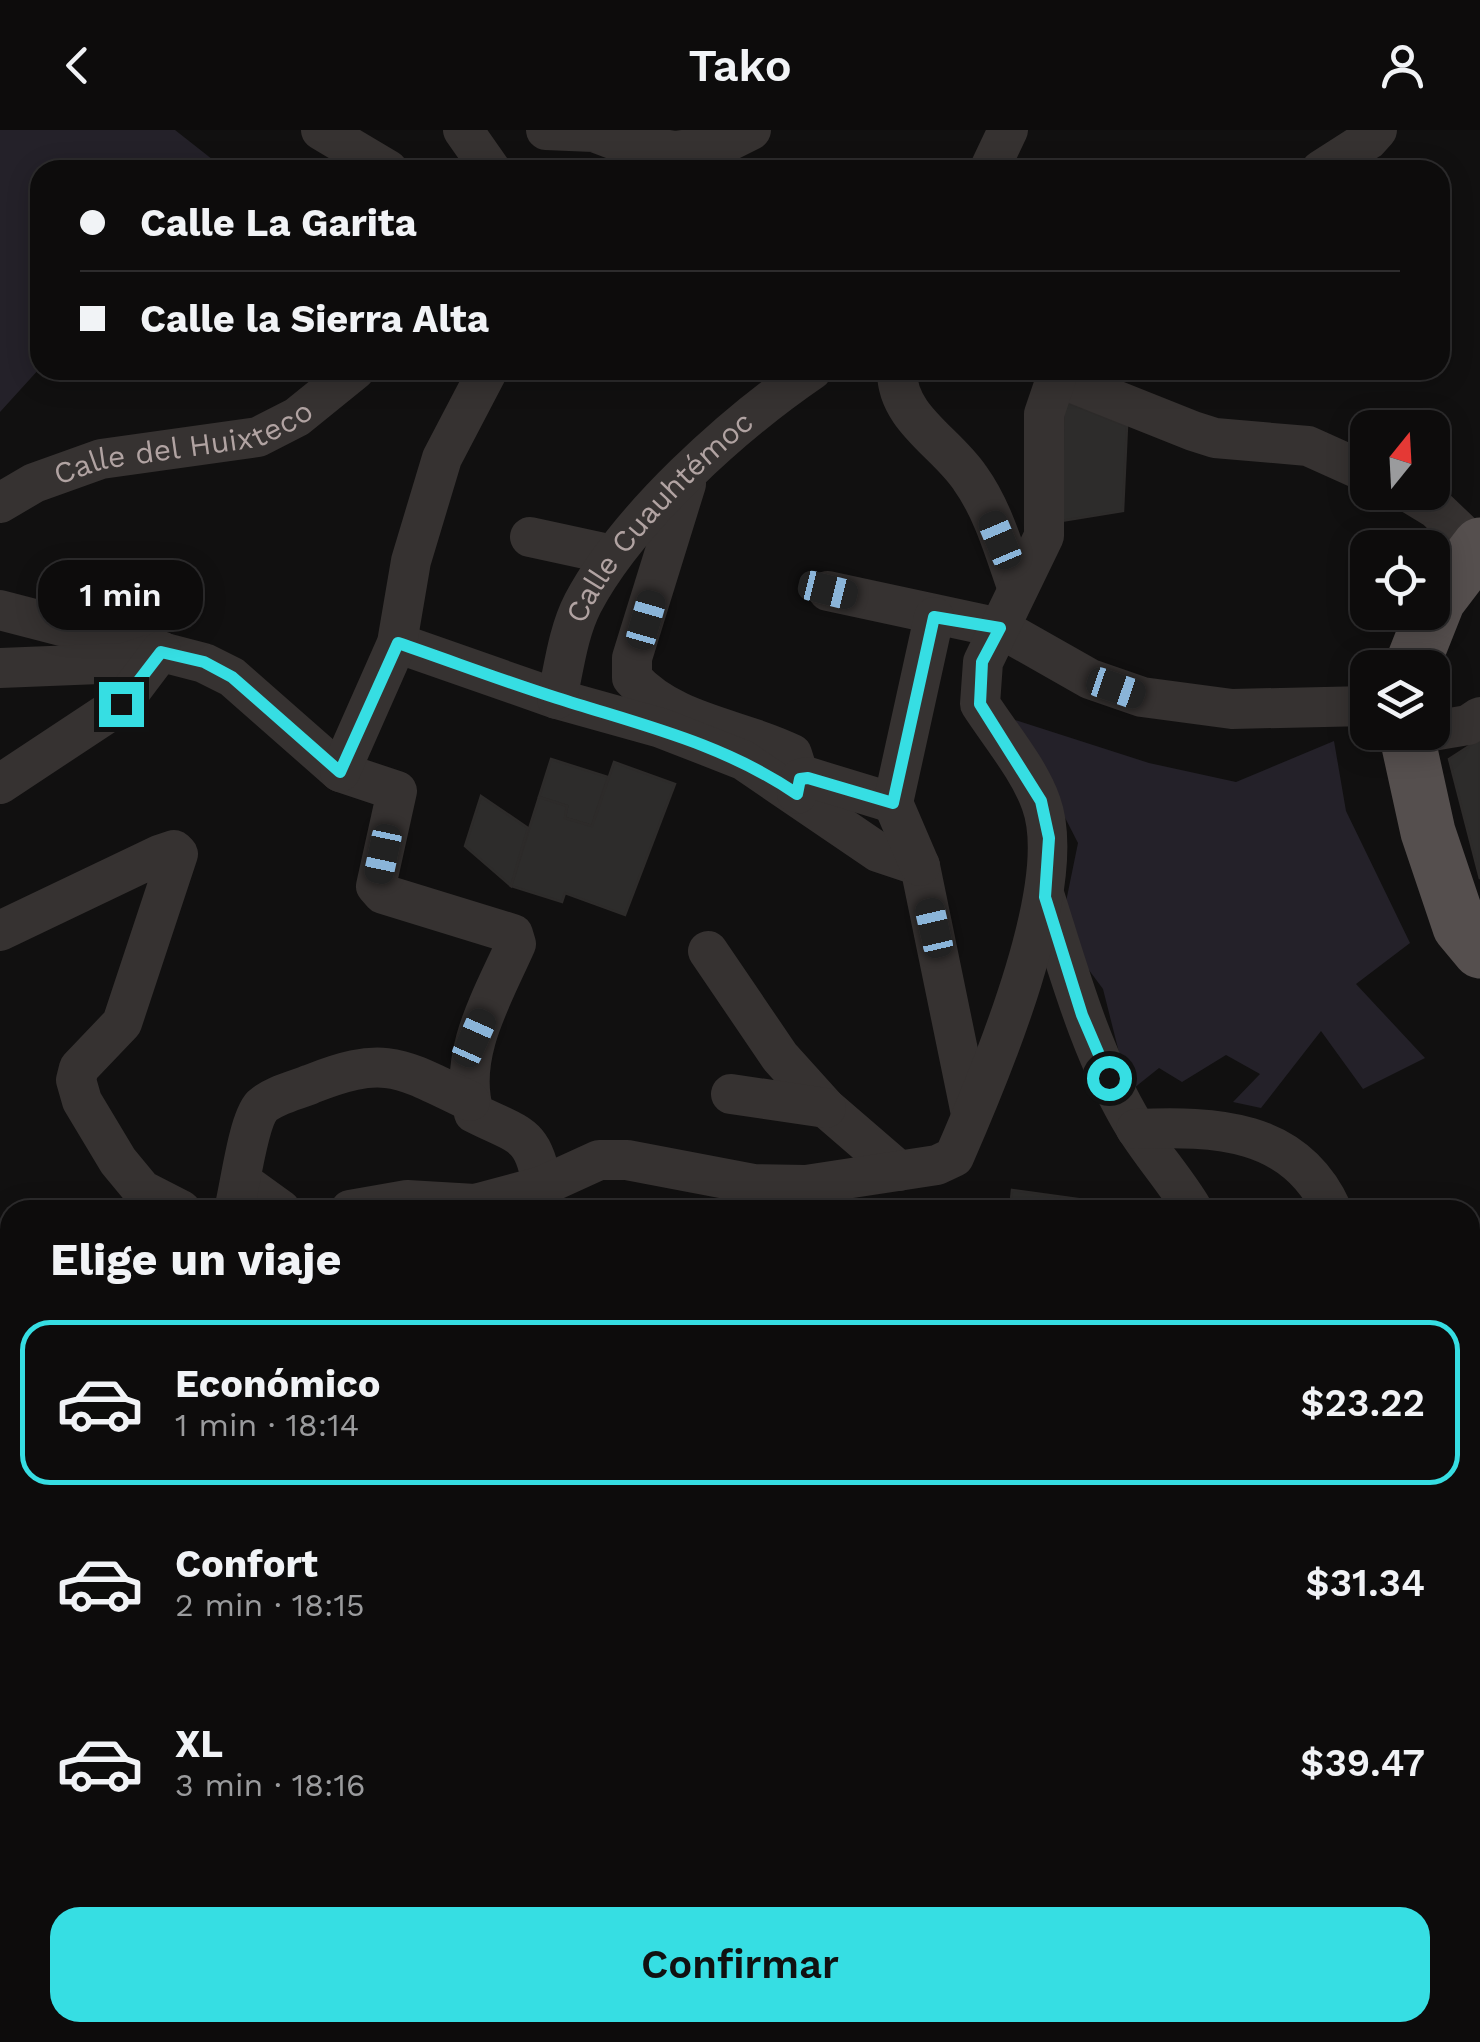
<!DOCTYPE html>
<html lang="es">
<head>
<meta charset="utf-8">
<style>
	:root { --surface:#0d0c0c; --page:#1b1a1a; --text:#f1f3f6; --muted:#9a9b9d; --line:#2d2c2d; --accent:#36dee3 }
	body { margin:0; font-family:"Work Sans",sans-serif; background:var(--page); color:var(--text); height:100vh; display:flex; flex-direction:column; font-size:38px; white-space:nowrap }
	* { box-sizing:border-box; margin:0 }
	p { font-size:32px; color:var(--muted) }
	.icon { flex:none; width:55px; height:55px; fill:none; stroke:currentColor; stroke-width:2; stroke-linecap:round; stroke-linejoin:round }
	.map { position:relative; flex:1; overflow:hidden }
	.panel { position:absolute; left:0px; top:1070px; width:1480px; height:842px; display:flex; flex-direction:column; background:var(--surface); border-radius:30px 30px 0 0; box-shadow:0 5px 25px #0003,0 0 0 2px var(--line) }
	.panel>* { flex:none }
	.top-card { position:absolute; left:30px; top:30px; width:1420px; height:220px; border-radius:30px; box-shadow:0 5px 25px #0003,0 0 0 2px var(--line); display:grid; align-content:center; height:220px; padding:0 50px; background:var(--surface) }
	.needle { width:65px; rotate:18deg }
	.fabs { position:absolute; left:1350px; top:280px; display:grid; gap:20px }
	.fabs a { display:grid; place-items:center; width:100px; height:100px; border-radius:20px; background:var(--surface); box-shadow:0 5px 25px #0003,0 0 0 2px var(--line); font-size:50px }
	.end { position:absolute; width:45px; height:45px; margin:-22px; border:12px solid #36dee3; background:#111; box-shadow:0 0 0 5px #111 }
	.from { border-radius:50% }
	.bubble { position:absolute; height:70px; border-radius:30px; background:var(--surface); box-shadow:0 5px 25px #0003,0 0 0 2px var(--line); font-size:32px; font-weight:600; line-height:70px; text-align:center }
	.car { position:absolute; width:30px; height:60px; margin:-30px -15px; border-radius:12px; box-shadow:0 0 8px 2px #0007; background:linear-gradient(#222 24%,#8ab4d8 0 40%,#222 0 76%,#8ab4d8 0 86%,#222 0) }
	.top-card b { display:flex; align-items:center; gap:35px; height:95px; font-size:38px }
	.top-card b+b { border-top:2px solid var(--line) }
	.top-card i { width:25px; height:25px; background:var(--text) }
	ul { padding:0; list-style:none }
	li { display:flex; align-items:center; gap:30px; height:165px; margin:0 20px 15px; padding:0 30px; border:5px solid transparent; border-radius:30px }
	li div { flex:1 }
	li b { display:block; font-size:38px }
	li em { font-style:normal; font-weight:600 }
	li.selected { border-color:var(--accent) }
	li>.icon { width:90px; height:90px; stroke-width:1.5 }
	h2 { padding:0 50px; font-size:45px; line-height:120px }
	.button { display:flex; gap:20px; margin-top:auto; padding:20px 50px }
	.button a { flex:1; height:115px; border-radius:30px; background:var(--accent); color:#111; font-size:40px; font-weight:600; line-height:115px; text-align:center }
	header { display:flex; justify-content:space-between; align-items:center; height:130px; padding:0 50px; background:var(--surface); font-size:45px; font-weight:600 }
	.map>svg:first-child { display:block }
</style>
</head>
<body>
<header><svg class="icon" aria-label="back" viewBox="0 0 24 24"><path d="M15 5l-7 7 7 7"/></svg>Tako<svg class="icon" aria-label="person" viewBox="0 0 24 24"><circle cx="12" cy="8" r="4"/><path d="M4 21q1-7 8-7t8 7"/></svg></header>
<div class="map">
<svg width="1480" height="1912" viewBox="0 0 1480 1912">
	<rect width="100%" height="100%" fill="#111010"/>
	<g fill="#242129">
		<path d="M0 0H175L222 37 40 40V238L0 282Z"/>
		<path d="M1015 590 1149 633 1236 652 1334 611 1346 681 1410 813 1356 854 1425 928 1363 959 1321 901 1261 978 1233 972 1260 944 1226 925 1182 952 1159 938 1129 962 1103 859 1060 801 1078 713Z"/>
	</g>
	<g fill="#2d2c2b" stroke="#2d2b2a" stroke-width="2.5">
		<path d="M1064 271 1127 296 1123 381 1061 391Z"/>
		<path d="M1480 609V749L1449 629Z"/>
		<path d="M551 629 608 647 592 696 565 688 567 676 539 667Z"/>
		<path d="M614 632 675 654 625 785 565 763 562 772 511 756 539 667 567 676 565 688 592 696Z"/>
		<path d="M481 666 528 698 511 756 465 716Z"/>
		<path d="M1012 1060 1100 1072 1098 1080H1010Z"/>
		<path d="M1470 1536 1480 1539V1595L1470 1592Z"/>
	</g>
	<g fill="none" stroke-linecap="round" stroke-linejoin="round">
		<g stroke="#363231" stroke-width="40">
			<path d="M321 0 388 40"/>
			<path d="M463 0 491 40"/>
			<path d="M546 0 594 2 623 13 675 21 721 15 751 0"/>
			<path d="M989 40 1008 0"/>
			<path d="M1321 40 1368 10 1377 0"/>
			<path d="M897 240C896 288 946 312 970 348 993 380 1004 420 1017 457"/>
			<path d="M1055 246 1193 301 1215 308 1308 316 1368 343"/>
			<path d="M686 354 632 528V548C673 594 740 598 792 624L800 649"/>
			<path d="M1408 362 1436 379 1480 421"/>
			<path id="s1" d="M0 373 34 353 101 329 258 307 297 287 355 240"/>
			<path d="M530 407 613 425"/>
			<path d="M828 461 1000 498 1090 549 1142 567 1232 579 1368 576"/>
			<path d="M0 480 204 533 232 547 340 642 397 661 376 756 383 764 513 804 516 814C493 866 457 925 474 983 519 1006 534 1002 542 1056"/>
			<path d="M397 513 557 569 661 598 743 630 878 722 920 736 971 984"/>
			<path d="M0 538 124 533 152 524"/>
			<path id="s2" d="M557 569C564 537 568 502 583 473 628 388 733 294 812 240"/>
			<path d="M1432 601 1468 595 1480 587"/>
			<path d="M340 642 397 513 411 431 442 328 488 240"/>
			<path d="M0 654 121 574 161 521"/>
			<path d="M797 664 800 649 808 647 893 673"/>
			<path d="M920 736 893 673 934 487"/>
			<path d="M1045 767C1070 846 1092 926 1135 997 1153 1026 1176 1051 1193 1080"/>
			<path d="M0 801 159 725 174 720 178 724 122 893 79 938 76 950 82 971 118 1031 142 1060 181 1080"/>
			<path d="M708 821 780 927 826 978 899 1041"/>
			<path d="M731 964 826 978"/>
			<path d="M1136 999C1215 996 1295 998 1332 1080"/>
			<path d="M241 1051 281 1080"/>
			<path d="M234 1080C240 1057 248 991 262 976 274 965 297 960 311 954 386 924 401 938 470 971"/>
			<path d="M350 1080 407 1070 475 1074 542 1056 599 1030H627L753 1054 806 1055 937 1035 954 1027C989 947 1071 755 1041 673 1029 639 1000 605 980 574L983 532 1044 406V284L1059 240"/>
			<path d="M1470 1133 1480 1127"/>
			<path d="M1470 1272 1480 1280"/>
			<path d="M1476 1511 1480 1505"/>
			<path d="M1470 1809 1480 1818"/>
			<path d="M264 1902 267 1912"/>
			<path d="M367 1902 370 1912"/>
			<path d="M598 1902 604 1912"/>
			<path d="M990 1902 994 1912"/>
			<path d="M180 1912 186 1902"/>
			<path d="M426 1912 444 1902"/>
		</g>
		<g stroke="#363231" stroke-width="50">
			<path d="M1265 1902 1294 1912"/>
			<path d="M1191 1912 1203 1902"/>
		</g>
		<g stroke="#554f4e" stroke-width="55">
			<path d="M1411 538 1438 470 1480 415"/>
			<path d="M1406 602 1428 702 1460 797 1480 821"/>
		</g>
	</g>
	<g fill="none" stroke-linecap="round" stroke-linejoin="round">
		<path stroke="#36dee3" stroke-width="12" d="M121 574 161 522 204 532 232 547 340 642 398 513C451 531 503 551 557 568 641 595 722 613 797 664L800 649 808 648 893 673 934 487 1000 498 982 532 980 574 1041 671 1049 708 1045 767 1082 885 1109 948"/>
	</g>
	<g text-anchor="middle" stroke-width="9" stroke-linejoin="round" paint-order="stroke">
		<g font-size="30" fill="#b1a3a2" stroke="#0c0b0b">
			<text dy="10" stroke="none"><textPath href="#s1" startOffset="195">Calle del Huixteco</textPath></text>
			<text dy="10" stroke="none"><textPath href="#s2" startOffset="215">Calle Cuauhtémoc</textPath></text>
		</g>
	</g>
</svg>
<div class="fabs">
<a><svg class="needle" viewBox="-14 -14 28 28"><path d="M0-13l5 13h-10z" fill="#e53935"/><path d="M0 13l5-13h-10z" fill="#9a9b9d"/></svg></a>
<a><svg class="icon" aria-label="locate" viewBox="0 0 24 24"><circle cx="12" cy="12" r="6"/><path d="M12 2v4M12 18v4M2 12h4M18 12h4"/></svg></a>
<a><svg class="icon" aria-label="layers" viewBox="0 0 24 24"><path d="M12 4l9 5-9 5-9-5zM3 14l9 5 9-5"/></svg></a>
</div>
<i class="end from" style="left:1109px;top:948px"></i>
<i class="end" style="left:121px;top:574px"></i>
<div class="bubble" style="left:38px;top:430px;width:165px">1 min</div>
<i class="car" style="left:1000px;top:410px;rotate:337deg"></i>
<i class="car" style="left:828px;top:460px;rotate:104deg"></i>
<i class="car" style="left:646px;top:490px;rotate:16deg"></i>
<i class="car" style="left:1116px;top:558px;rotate:109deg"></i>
<i class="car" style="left:383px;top:724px;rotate:192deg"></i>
<i class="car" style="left:934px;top:798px;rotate:347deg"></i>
<i class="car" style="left:474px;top:908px;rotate:24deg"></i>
<div class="top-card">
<b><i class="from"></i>Calle La Garita</b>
<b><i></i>Calle la Sierra Alta</b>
</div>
<section class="panel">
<h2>Elige un viaje</h2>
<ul>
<li class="selected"><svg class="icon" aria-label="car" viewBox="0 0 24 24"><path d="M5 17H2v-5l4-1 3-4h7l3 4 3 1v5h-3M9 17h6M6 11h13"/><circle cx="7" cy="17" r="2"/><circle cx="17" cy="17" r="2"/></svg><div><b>Económico</b><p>1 min · 18:14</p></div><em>$23.22</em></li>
<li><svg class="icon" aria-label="car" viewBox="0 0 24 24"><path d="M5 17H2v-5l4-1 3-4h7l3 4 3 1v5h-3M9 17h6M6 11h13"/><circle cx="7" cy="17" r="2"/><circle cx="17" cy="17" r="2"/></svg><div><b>Confort</b><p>2 min · 18:15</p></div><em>$31.34</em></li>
<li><svg class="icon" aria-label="car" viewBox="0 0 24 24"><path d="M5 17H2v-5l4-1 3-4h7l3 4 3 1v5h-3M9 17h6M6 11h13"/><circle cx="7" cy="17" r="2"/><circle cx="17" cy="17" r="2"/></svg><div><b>XL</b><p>3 min · 18:16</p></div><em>$39.47</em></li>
</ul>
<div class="button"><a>Confirmar</a></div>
</section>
</div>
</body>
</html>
